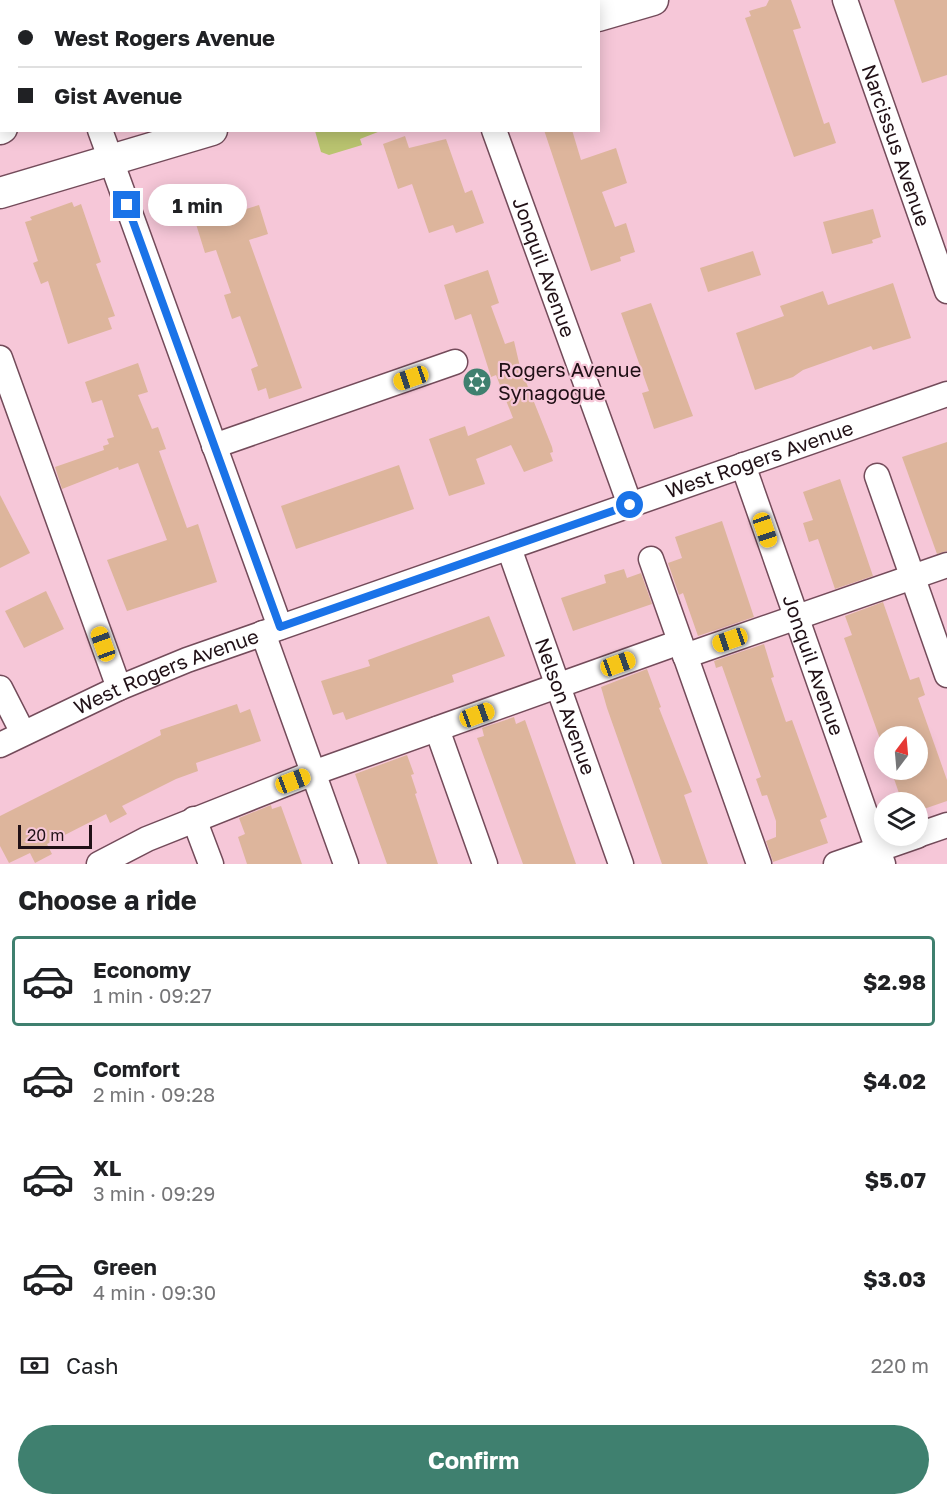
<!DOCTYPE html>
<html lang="en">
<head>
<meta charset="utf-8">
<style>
	:root { --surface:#fff; --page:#f6f6f6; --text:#202124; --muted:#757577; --line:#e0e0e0; --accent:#3f806f }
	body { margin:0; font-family:"Golos Text",sans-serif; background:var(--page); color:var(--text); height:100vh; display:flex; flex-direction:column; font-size:22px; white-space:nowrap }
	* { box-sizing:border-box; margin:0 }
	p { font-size:20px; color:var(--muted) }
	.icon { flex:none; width:33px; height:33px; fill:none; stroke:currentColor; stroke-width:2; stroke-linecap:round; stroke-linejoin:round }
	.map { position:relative; height:864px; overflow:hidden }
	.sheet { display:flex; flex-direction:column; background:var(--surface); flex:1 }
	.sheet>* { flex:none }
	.top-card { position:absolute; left:0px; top:0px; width:600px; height:132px; box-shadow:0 3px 15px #0003; display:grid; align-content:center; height:132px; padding:0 18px; background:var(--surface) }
	.needle { width:39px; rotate:16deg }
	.buttons { position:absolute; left:874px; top:726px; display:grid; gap:12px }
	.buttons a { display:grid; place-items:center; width:54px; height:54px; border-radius:50%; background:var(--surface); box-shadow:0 3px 15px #0003; font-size:30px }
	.scale { position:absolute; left:18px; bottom:15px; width:74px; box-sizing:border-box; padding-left:6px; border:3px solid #201016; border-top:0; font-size:16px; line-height:21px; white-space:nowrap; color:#201016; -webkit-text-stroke:4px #f6c7d8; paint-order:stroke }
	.end { position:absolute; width:27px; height:27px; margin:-14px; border:8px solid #1a73e8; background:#fff; box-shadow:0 0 0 3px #fff }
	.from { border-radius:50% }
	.bubble { position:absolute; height:42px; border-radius:21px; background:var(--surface); box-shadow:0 3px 15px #0003; font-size:20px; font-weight:700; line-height:42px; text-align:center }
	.car { position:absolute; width:18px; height:36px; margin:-18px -9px; border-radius:8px; box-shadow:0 0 4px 2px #0007; background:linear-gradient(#f5c518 24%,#345 0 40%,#f5c518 0 76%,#345 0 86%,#f5c518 0) }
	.top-card b { display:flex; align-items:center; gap:21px; height:57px; font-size:22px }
	.top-card b+b { border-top:2px solid var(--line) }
	.top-card i { width:15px; height:15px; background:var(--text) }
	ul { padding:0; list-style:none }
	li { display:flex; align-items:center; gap:18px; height:90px; margin:0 12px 9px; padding:0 6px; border:3px solid transparent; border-radius:6px }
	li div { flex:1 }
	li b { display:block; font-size:22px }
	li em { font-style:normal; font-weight:700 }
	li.current { border-color:var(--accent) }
	li>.icon { width:54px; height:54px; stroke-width:1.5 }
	h2 { padding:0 18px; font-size:27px; line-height:72px }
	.pay { display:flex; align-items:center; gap:15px; height:66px; padding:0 18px; font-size:22px }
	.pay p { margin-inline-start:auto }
	.action { display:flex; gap:12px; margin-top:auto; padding:12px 18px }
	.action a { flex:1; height:69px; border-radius:36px; background:var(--accent); color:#fff; font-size:24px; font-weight:700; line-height:69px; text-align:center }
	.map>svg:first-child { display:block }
</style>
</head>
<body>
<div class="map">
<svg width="947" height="864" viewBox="0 0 947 864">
	<rect width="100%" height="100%" fill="#f6c7d8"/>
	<path fill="#bac470" d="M383 130 360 139 362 145 329 155 321 152 315 131Z"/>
	<g fill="#ddb59c">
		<path d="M769 0H791L801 28 793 30 824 124 829 122 836 143 794 157 745 18 751 16 749 11 766 6Z"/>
		<path d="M894 0H947V75L922 83Z"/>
		<path d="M544 130H572L581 160 616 148 627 183 602 192 615 227 626 223 635 252 620 257 621 261 591 271Z"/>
		<path d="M405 136 409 148 446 139 465 193 472 190 484 223 456 233 453 225 429 233 412 184 398 189 383 144Z"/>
		<path d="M72 202 74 207 81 204 101 262 96 264 115 316 108 318 112 329 68 344 48 281 41 284 33 263 38 261 25 222 32 220 30 217Z"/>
		<path d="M259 205 268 234 249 240 302 388 269 399 266 388 258 391 251 369 258 366 240 316 232 319 224 295 231 293 216 250 205 253 196 224Z"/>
		<path d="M873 209 881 237 872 240 873 243 832 254 823 222Z"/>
		<path d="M753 251 761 275 708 292 700 268Z"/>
		<path d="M488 270 499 303 491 306 505 344 514 341 520 367 552 447 553 452 550 453 553 461 524 472 511 445 476 459 485 484 449 496 429 439 465 426 468 436 513 418 496 375 491 377 471 314 455 320 444 285Z"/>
		<path d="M893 283 911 338 873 350 871 346 803 370 793 377 755 390 736 333 784 316 780 306 823 291 828 305Z"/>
		<path d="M651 303 693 416 654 429 642 393 649 391 621 313Z"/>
		<path d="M138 363 148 392 138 395 152 429 158 427 166 449 159 451 187 528 198 524 217 582 127 611 107 560 167 540 138 463 119 470 118 467 62 489 55 467 104 450 103 446 109 444 107 439 114 437 102 400 92 403 85 382Z"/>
		<path d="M947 442V551L937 554 902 457Z"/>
		<path d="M399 465 414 509 296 549 281 506Z"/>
		<path d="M840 479 873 576 835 589 818 539 809 542 803 523 813 520 803 492Z"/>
		<path d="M0 495 30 553 0 568Z"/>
		<path d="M722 521 754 617 698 636 683 593 679 595 668 563 682 558 675 537Z"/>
		<path d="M624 569 627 578 641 573 652 604 573 631 561 598 606 583 604 575Z"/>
		<path d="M46 591 64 629 24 648 5 611Z"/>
		<path d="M883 602 910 680 919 677 925 695 918 698 947 780V801L918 811V802H902L891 770H918V736H885V753L844 638 852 635 845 616Z"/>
		<path d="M489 616 505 656 452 675 454 682 346 720 343 712 333 715 321 681 370 666 368 660Z"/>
		<path d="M764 644 774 677 771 678 786 722 792 720 827 817 820 820 828 843 773 862 766 841 776 837V821L767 795 762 796 756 779 761 777 722 666 716 668 714 661Z"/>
		<path d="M647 669 661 707 659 708 692 792 684 795 708 864H662L607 708 601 687Z"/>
		<path d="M237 704 240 713 250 709 261 741 196 763 198 771 176 779 122 806 127 814 110 823 106 814 47 844 52 854 35 863 30 853 9 863 0 846V816L161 735 160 730Z"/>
		<path d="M514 717 516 724 525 720 576 864H523L477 738 484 736 482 728Z"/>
		<path d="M407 755 414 774 411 775 417 793 415 794 438 864H387L355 774Z"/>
		<path d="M271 805 272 809 281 806 302 864H247L238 837 245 834 239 818Z"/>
	</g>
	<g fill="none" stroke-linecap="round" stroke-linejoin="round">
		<g stroke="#734b5a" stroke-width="27">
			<g id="minor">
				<path d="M54 0V2"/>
				<path id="s1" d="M845 0 947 291"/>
				<path d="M100 130 280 627"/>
				<path id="s2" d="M494 130 630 505"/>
				<path d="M0 358 119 688"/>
				<path d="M214 446 455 362"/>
				<path id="s3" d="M743 465 883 864"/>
				<path d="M877 476 947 675"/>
				<path id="s4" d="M509 548 621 864"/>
				<path d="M651 559 759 864"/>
				<path d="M263 633 346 864"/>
				<path d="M685 656 947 565"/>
				<path d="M0 688 23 733"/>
				<path d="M437 729 485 864"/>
				<path id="s5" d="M0 745 119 688 187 660 947 394"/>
				<path d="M194 819 211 864"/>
				<path d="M918 835 947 825"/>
				<path d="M99 864 147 839 313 773 680 642"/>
				<path d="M836 864 917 836"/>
			</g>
		</g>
		<g stroke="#734b5a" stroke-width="33">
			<g id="major">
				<path d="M435 2 440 0"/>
				<path d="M598 16 653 0"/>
				<path d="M0 129 2 128"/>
				<path d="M0 193 212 130"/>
			</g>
		</g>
		<use href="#minor" stroke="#fff" stroke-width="24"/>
		<use href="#major" stroke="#fff" stroke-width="30"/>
	</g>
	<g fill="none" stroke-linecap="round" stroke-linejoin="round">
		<path stroke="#1a73e8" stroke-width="8" d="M127 205 280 627 630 505"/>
	</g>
	<defs>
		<g id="synagogue-disc" transform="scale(1.5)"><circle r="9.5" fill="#3f806f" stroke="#f6c7d8"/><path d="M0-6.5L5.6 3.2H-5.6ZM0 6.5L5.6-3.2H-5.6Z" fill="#fff"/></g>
	</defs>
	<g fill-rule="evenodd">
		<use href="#synagogue-disc" x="477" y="382"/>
	</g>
	<g text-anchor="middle" stroke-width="4.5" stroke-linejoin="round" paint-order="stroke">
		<g font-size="20" fill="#201016" stroke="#f6c7d8">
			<text dy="7" stroke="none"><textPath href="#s1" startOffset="154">Narcissus Avenue</textPath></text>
			<text dy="7" stroke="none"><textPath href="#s2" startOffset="146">Jonquil Avenue</textPath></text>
			<text dy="7" stroke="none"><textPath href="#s5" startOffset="812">West Rogers Avenue</textPath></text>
			<text dy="7" stroke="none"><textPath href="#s3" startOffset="212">Jonquil Avenue</textPath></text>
			<text dy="7" stroke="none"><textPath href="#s5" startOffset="182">West Rogers Avenue</textPath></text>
			<text dy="7" stroke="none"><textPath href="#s4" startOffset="168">Nelson Avenue</textPath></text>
		</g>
		<g font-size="20" fill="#201016" stroke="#f6c7d8" text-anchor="start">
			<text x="498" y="377">Rogers Avenue<tspan x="498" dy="23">Synagogue</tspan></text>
		</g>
	</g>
</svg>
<div class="buttons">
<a><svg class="needle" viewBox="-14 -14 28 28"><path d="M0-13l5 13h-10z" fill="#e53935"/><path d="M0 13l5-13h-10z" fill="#757577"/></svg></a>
<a><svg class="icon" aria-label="layers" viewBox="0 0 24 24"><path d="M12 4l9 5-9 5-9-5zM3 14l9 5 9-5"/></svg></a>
</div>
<div class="scale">20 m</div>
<i class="end from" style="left:630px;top:505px"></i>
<i class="end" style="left:127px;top:205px"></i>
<div class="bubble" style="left:148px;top:184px;width:99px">1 min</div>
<i class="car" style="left:411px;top:378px;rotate:251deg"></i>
<i class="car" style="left:765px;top:530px;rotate:161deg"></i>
<i class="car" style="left:730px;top:640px;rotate:251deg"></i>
<i class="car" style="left:103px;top:644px;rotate:340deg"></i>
<i class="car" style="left:618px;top:664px;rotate:70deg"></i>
<i class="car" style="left:477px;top:715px;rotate:70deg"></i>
<i class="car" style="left:293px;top:781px;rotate:69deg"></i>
<div class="top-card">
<b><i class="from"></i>West Rogers Avenue</b>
<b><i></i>Gist Avenue</b>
</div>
</div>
<section class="sheet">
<h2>Choose a ride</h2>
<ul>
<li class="current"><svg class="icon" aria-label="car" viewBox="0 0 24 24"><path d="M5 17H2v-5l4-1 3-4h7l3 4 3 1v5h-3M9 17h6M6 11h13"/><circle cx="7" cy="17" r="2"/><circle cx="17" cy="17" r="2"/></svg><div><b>Economy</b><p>1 min · 09:27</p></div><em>$2.98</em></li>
<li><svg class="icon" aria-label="car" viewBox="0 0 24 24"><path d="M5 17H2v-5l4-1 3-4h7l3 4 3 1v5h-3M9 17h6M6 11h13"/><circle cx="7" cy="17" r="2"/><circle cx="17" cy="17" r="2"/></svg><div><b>Comfort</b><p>2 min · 09:28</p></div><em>$4.02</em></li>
<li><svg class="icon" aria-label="car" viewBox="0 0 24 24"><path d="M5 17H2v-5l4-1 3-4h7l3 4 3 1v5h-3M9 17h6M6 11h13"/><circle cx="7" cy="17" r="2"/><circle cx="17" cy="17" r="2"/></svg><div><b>XL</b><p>3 min · 09:29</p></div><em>$5.07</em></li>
<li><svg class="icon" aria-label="car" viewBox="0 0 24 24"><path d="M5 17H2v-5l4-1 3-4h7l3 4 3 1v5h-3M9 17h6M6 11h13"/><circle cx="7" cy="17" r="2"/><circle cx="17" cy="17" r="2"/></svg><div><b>Green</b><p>4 min · 09:30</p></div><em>$3.03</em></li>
</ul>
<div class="pay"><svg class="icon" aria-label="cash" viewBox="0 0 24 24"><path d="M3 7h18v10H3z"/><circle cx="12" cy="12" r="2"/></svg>Cash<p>220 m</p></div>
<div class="action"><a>Confirm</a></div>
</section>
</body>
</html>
